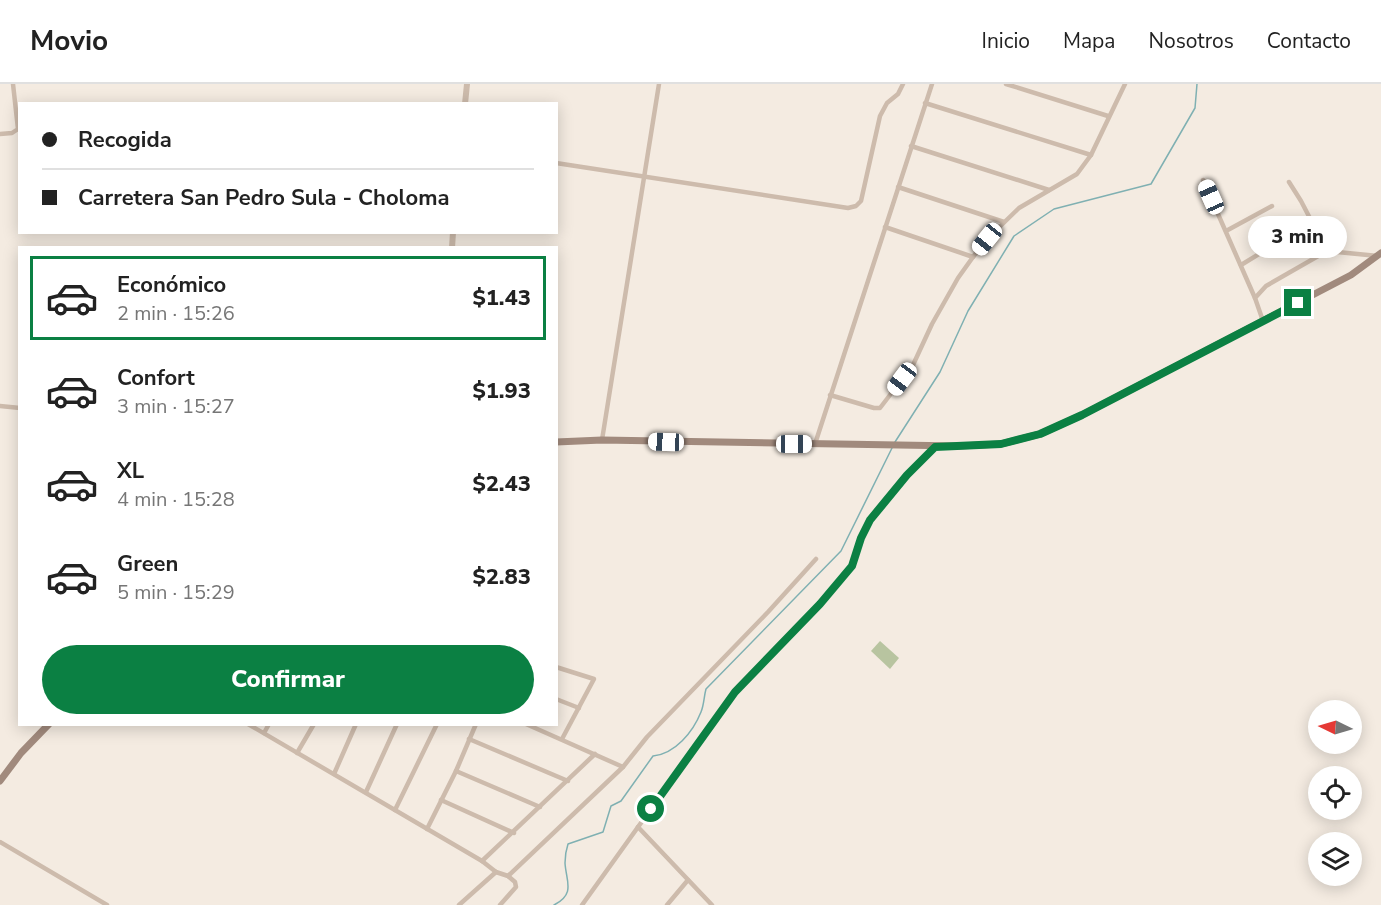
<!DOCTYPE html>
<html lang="es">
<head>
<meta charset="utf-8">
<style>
	:root { --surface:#fff; --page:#f6f6f6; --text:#222; --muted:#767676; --line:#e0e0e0; --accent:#0b8043 }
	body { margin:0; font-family:"Nunito Sans",sans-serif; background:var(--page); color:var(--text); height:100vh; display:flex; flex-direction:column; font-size:22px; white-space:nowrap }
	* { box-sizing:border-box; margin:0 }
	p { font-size:20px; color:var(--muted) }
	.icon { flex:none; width:33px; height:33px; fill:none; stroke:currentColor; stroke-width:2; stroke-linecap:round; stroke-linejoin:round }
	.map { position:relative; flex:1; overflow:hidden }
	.panel { position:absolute; left:18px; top:162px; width:540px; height:480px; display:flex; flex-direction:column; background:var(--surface); border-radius:0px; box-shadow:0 3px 15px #0003 }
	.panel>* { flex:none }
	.banner { position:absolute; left:18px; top:18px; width:540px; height:132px; border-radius:0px; box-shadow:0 3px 15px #0003; display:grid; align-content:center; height:132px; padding:0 24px; background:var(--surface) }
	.needle { width:39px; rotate:275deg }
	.fabs { position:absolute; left:1308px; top:616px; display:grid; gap:12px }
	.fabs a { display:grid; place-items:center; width:54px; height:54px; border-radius:50%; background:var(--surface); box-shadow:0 3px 15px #0003; font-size:30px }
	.end { position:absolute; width:27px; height:27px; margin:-14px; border:8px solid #0b8043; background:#fff; box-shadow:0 0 0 3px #fff }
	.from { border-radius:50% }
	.bubble { position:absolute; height:42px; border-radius:21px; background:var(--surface); box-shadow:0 3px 15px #0003; font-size:20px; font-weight:800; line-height:42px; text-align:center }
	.car { position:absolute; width:18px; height:36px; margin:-18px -9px; border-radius:8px; box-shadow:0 0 4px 2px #0007; background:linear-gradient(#fff 24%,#345 0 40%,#fff 0 76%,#345 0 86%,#fff 0) }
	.banner b { display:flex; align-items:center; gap:21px; height:57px; font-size:22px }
	.banner b+b { border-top:2px solid var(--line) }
	.banner i { width:15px; height:15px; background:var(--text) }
	ul { padding:10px 0 0; list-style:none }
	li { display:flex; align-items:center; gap:18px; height:84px; margin:0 12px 9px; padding:0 12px; border:3px solid transparent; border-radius:0px }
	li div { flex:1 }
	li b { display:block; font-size:22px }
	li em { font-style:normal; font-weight:800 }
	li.current { border-color:var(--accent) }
	li>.icon { width:54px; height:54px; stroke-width:1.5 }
	.primary-button { display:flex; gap:12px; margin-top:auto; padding:12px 24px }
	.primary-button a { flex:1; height:69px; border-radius:36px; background:var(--accent); color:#fff; font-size:24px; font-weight:800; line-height:69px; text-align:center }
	header { display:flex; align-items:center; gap:36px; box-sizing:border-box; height:84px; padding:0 30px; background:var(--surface); border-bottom:2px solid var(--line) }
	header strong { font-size:28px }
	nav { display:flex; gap:33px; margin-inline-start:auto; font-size:21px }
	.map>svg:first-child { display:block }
</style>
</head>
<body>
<header>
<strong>Movio</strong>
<nav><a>Inicio</a><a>Mapa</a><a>Nosotros</a><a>Contacto</a></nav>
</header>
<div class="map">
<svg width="1381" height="821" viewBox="0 0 1381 821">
	<rect width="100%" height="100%" fill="#f4ebe1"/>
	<path fill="#b8c4a0" d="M880 557 899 574 890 585 871 567Z"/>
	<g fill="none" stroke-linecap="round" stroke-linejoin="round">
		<g stroke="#7fb0b2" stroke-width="1.5">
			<path d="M895 358 940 288 968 227 1014 152 1054 125 1151 100 1195 24 1197 0"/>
			<path d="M554 821C576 810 566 797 565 779 565 773 566 766 568 760L603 748 611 722 621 717 653 672C675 670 693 648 701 628 704 621 704 612 706 605L841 467 893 362"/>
		</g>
		<g stroke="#cdbbac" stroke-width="4.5">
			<path d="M1006 0 1108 32"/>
			<path d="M925 19 1091 71"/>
			<path d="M0 50 12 49 18 45 13 0"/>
			<path d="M911 62 1049 106"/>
			<path d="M556 79 848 124 856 122 861 117 880 32 887 19 898 10 903 0"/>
			<path d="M1203 96 1255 214"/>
			<path d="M898 103 1004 138"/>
			<path d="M885 143 973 173"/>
			<path d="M1226 147 1272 122"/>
			<path d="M1327 167 1378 172"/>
			<path d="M1241 181 1277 159"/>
			<path d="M1263 237 1255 214 1266 202 1327 167 1301 117 1289 98"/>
			<path d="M830 311 874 324H880L913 281 932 240 958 194 973 173 987 155 1019 124 1077 90 1091 71 1125 0"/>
			<path d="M0 322 20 324"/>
			<path d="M602 356 659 0"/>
			<path d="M815 360 932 0"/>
			<path d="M556 583 594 595 562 655"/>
			<path d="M556 615 579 624"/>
			<path d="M248 640 482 777 496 788 508 792 515 798 516 803 500 821"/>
			<path d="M526 640 623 683"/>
			<path d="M264 649 269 640"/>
			<path d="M469 655 568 697"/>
			<path d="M297 669 314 640"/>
			<path d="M456 687 540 723"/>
			<path d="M334 690 356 640"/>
			<path d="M366 708 397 640"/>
			<path d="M441 716 514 749"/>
			<path d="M395 726 437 640"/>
			<path d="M638 743 712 821"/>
			<path d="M427 745 456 687 476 640"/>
			<path d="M0 758 107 821"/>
			<path d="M482 777 595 670"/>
			<path d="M508 792 623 683 647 653 768 528 816 475"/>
			<path d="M459 821 496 788"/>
			<path d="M582 821 735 608 820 520 851 482 861 454 870 436 907 391 935 363"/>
			<path d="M667 821 688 796"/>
		</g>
		<g stroke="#cdbbac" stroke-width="6">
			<path d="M465 20 467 0"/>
			<path d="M452 164 453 148"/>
		</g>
		<g stroke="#a18a7d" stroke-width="7">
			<path d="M556 358 602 356 959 362 1001 360 1040 350 1082 331 1351 191 1381 169"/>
			<path d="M0 697 21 669 49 640"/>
		</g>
	</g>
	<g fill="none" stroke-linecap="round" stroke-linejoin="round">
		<path stroke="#0b8043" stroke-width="8" d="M651 725 735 608 820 520 852 482 861 454 870 436 907 391 935 363 1001 360 1040 350 1082 331 1298 219"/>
	</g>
</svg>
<div class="fabs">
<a><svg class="needle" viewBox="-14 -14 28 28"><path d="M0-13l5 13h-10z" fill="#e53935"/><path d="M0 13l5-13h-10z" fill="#767676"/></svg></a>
<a><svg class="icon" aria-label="locate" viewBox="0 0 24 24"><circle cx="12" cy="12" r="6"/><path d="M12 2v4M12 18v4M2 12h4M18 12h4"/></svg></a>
<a><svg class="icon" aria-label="layers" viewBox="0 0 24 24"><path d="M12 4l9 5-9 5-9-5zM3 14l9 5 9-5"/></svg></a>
</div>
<i class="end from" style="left:651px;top:725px"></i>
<i class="end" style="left:1298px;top:219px"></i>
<div class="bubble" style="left:1248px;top:132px;width:99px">3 min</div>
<i class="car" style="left:1211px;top:113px;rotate:336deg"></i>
<i class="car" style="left:987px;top:155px;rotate:219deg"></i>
<i class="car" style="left:902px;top:295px;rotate:217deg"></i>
<i class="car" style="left:666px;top:358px;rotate:272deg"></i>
<i class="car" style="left:794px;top:360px;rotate:90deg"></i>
<div class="banner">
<b><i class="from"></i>Recogida</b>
<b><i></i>Carretera San Pedro Sula - Choloma</b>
</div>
<section class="panel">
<ul>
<li class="current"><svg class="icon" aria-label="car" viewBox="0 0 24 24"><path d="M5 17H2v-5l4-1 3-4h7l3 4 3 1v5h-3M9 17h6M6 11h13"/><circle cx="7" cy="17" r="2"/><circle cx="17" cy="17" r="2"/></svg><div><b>Económico</b><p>2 min · 15:26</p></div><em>$1.43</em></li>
<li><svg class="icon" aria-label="car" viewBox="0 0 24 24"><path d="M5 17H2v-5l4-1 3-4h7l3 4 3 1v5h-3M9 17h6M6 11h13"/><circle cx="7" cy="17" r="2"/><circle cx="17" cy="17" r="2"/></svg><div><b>Confort</b><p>3 min · 15:27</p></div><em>$1.93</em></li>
<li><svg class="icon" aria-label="car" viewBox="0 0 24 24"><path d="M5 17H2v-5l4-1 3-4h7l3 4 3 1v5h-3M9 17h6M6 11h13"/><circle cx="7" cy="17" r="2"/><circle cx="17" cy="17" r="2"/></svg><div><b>XL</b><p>4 min · 15:28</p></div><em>$2.43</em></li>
<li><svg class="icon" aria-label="car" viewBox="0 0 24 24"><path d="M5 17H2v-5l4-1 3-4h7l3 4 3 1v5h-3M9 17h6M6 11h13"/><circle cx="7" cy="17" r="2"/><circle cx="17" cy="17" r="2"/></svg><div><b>Green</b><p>5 min · 15:29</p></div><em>$2.83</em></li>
</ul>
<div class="primary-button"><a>Confirmar</a></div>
</section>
</div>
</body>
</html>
